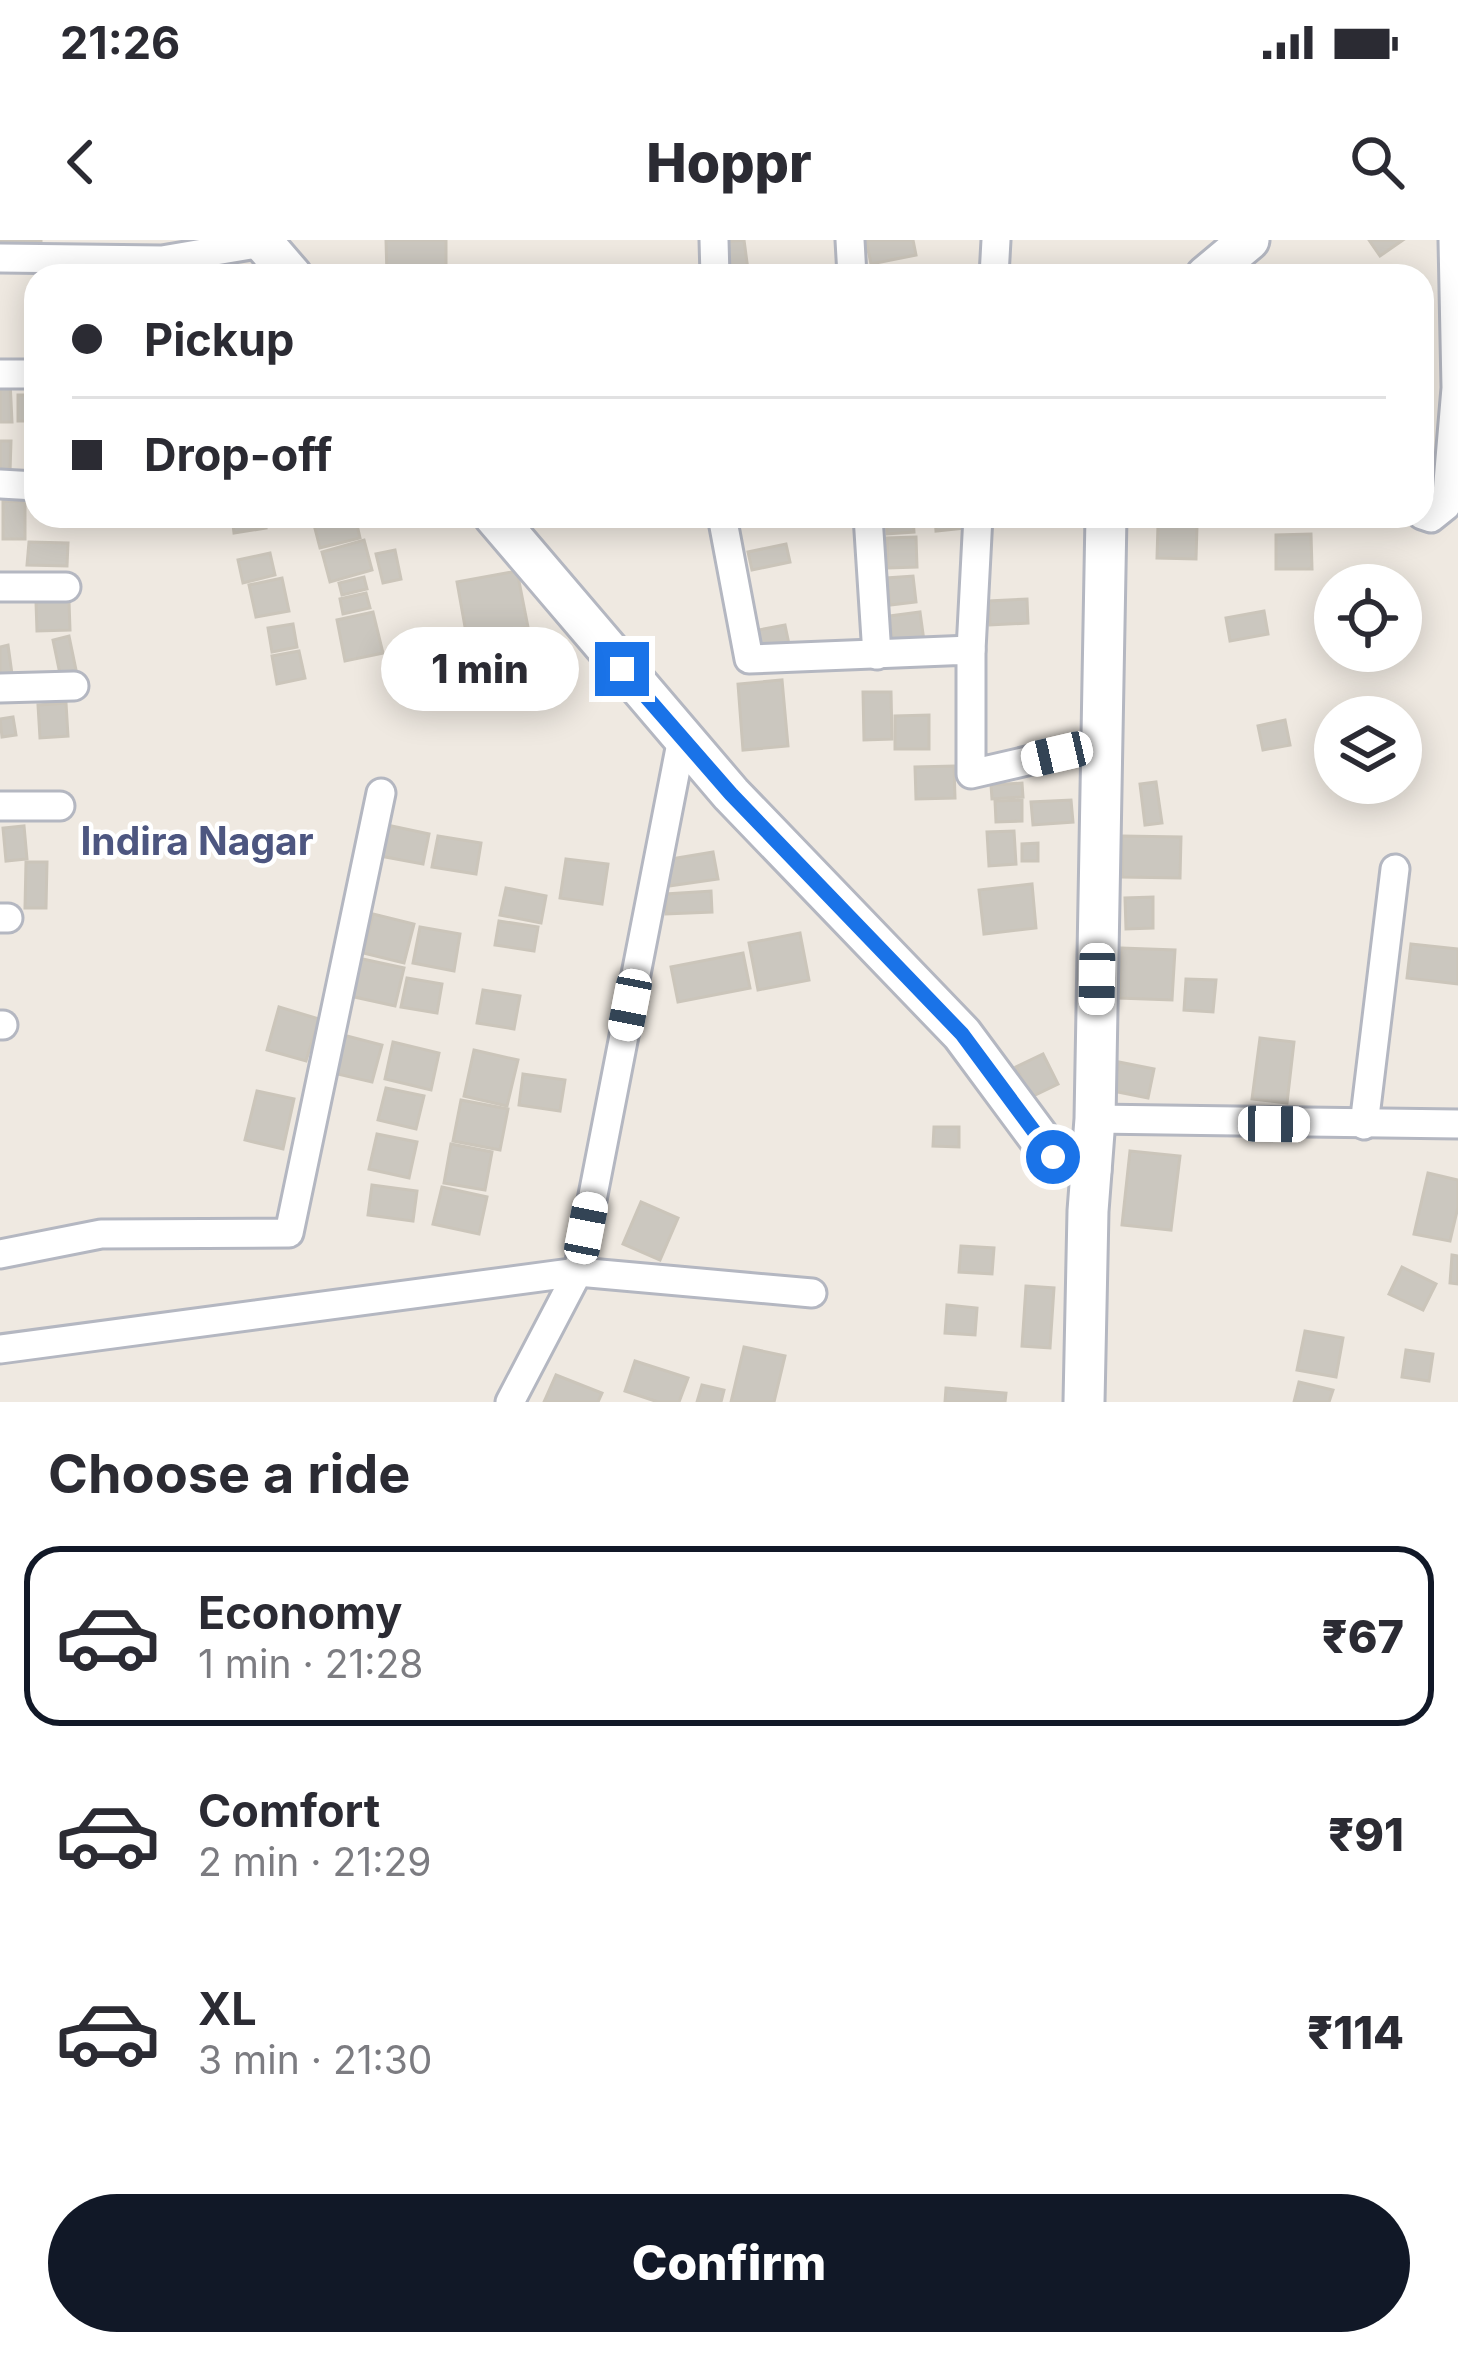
<!DOCTYPE html>
<html lang="en">
<head>
<meta charset="utf-8">
<style>
	:root { --surface:#fff; --page:#f7f7f7; --text:#2b2b33; --muted:#7c7c81; --line:#e1e1e2; --accent:#111827 }
	body { margin:0; font-family:Inter,sans-serif; background:var(--page); color:var(--text); height:100vh; display:flex; flex-direction:column; font-size:45px; white-space:nowrap }
	* { box-sizing:border-box; margin:0 }
	p { font-size:39px; color:var(--muted) }
	.icon { flex:none; width:66px; height:66px; fill:none; stroke:currentColor; stroke-width:2; stroke-linecap:round; stroke-linejoin:round }
	.map { position:relative; height:1162px; overflow:hidden }
	.drawer { display:flex; flex-direction:column; background:var(--surface); flex:1 }
	.drawer>* { flex:none }
	.hud { position:absolute; left:24px; top:24px; width:1410px; height:264px; border-radius:36px; box-shadow:0 6px 30px #0003; display:grid; align-content:center; height:264px; padding:0 48px; background:var(--surface) }
	.controls { position:absolute; left:1314px; top:324px; display:grid; gap:24px }
	.controls a { display:grid; place-items:center; width:108px; height:108px; border-radius:50%; background:var(--surface); box-shadow:0 6px 30px #0003; font-size:60px }
	.end { position:absolute; width:54px; height:54px; margin:-27px; border:15px solid #1a73e8; background:#fff; box-shadow:0 0 0 6px #fff }
	.from { border-radius:50% }
	.bubble { position:absolute; height:84px; border-radius:42px; background:var(--surface); box-shadow:0 6px 30px #0003; font-size:39px; font-weight:800; line-height:84px; text-align:center }
	.car { position:absolute; width:36px; height:72px; margin:-36px -18px; border-radius:15px; box-shadow:0 0 9px 3px #0007; background:linear-gradient(#fff 24%,#345 0 40%,#fff 0 76%,#345 0 86%,#fff 0) }
	.hud b { display:flex; align-items:center; gap:42px; height:114px; font-size:45px }
	.hud b+b { border-top:3px solid var(--line) }
	.hud i { width:30px; height:30px; background:var(--text) }
	ul { padding:0; list-style:none }
	li { display:flex; align-items:center; gap:36px; height:180px; margin:0 24px 18px; padding:0 24px; border:6px solid transparent; border-radius:36px }
	li div { flex:1 }
	li b { display:block; font-size:45px }
	li em { font-style:normal; font-weight:800 }
	li.selected { border-color:var(--accent) }
	li>.icon { width:108px; height:108px; stroke-width:1.5 }
	h2 { padding:0 48px; font-size:54px; line-height:144px }
	.cta { display:flex; gap:24px; margin-top:auto; padding:24px 48px }
	.cta a { flex:1; height:138px; border-radius:72px; background:var(--accent); color:#fff; font-size:48px; font-weight:800; line-height:138px; text-align:center }
	.status { display:flex; justify-content:space-between; align-items:center; height:84px; padding:0 60px; background:var(--surface); direction:ltr }
	.status svg { height:33px; fill:currentColor }
	header { display:flex; justify-content:space-between; align-items:center; height:156px; padding:0 48px; background:var(--surface); font-size:54px; font-weight:800 }
	.map>svg:first-child { display:block }
</style>
</head>
<body>
<div class="status"><b>21:26</b><svg viewBox="0 0 49 12"><path d="M0 12V9h3v3zM5 12V6h3v6zM10 12V3h3v9zM15 12V0h3v12zM26 1h20v11H26zM47 4h2v5h-2z"/></svg></div>
<header><svg class="icon" aria-label="back" viewBox="0 0 24 24"><path d="M15 5l-7 7 7 7"/></svg>Hoppr<svg class="icon" aria-label="search" viewBox="0 0 24 24"><circle cx="10" cy="10" r="6"/><path d="M15 15l6 6"/></svg></header>
<div class="map">
<svg width="1458" height="1162" viewBox="0 0 1458 1162">
	<rect width="100%" height="100%" fill="#efe9e1"/>
	<g fill="#cbc7bf" stroke="#cbc5ba" stroke-width="3">
		<path d="M0 0H41V2L0 7Z"/>
		<path d="M386 0H446V36H387Z"/>
		<path d="M744 0 748 30 726 33 722 2Z"/>
		<path d="M866 0H913L916 15 871 24Z"/>
		<path d="M1369 0H1403L1380 16Z"/>
		<path d="M10 140 12 182H0V141Z"/>
		<rect x="18" y="155" width="18" height="26"/>
		<path d="M36 187V233L30 234 27 188Z"/>
		<path d="M0 201H11L10 232 0 231Z"/>
		<path d="M3 261 25 262V299H3Z"/>
		<path d="M232 276H264L266 288 234 293Z"/>
		<path d="M355 276 360 298 320 308 312 277Z"/>
		<path d="M532 276H568V278L532 282Z"/>
		<path d="M886 276H913L914 292 887 294Z"/>
		<path d="M935 276H965L966 288 936 291Z"/>
		<path d="M1158 285 1197 286 1196 319 1157 318Z"/>
		<path d="M1311 294 1312 329H1276V295Z"/>
		<path d="M916 297 917 327 888 328 887 298Z"/>
		<path d="M364 300 372 330 330 342 322 312Z"/>
		<path d="M29 302 68 303 67 326 27 325Z"/>
		<path d="M786 304 790 322 752 330 748 312Z"/>
		<path d="M395 310 401 339 383 343 376 314Z"/>
		<path d="M270 313 275 335 243 343 238 320Z"/>
		<path d="M517 331 528 387 467 398 457 342Z"/>
		<path d="M913 336 916 362 890 365 887 338Z"/>
		<path d="M364 337 367 349 342 355 339 343Z"/>
		<path d="M282 338 289 371 256 377 249 345Z"/>
		<path d="M366 353 370 368 343 374 340 359Z"/>
		<path d="M1027 359 1028 383 990 385 989 361Z"/>
		<path d="M69 361 70 390 37 391 36 362Z"/>
		<path d="M1264 371 1268 394 1230 401 1226 378Z"/>
		<path d="M373 372 383 413 345 421 337 380Z"/>
		<path d="M920 372 924 401 893 405 889 376Z"/>
		<path d="M293 384 297 407 272 412 268 388Z"/>
		<path d="M785 385 790 409 758 416 753 391Z"/>
		<path d="M69 396 76 430 60 434 53 400Z"/>
		<path d="M8 405 12 434 0 436V407Z"/>
		<path d="M299 411 305 438 277 444 272 416Z"/>
		<path d="M782 440 788 506 743 510 738 444Z"/>
		<path d="M863 452H891L892 499 864 500Z"/>
		<path d="M66 463 68 496 40 498 38 465Z"/>
		<path d="M929 475V509H895V476Z"/>
		<path d="M13 477 16 495 2 497 0 479Z"/>
		<path d="M1285 480 1290 505 1263 510 1258 486Z"/>
		<path d="M954 526 955 558 916 559 915 527Z"/>
		<path d="M1156 542 1162 583 1145 585 1140 544Z"/>
		<path d="M1022 543 1023 557 992 559 991 545Z"/>
		<path d="M1022 560V581L996 582 995 561Z"/>
		<path d="M1071 560 1073 582 1033 585 1031 562Z"/>
		<path d="M387 585 429 594 423 624 380 616Z"/>
		<path d="M24 586 27 619 6 621 3 588Z"/>
		<path d="M1014 591 1016 624 989 626 987 592Z"/>
		<path d="M438 596 481 603 476 634 432 627Z"/>
		<path d="M1122 596 1181 597 1180 638 1122 637Z"/>
		<path d="M1038 603V621H1022V604Z"/>
		<path d="M713 612 718 639 669 646 665 620Z"/>
		<path d="M566 619 608 624 602 664 560 658Z"/>
		<path d="M26 622H47L46 668H25Z"/>
		<path d="M1032 644 1036 688 984 694 979 650Z"/>
		<path d="M506 648 546 656 541 683 500 675Z"/>
		<path d="M711 651 712 672 666 674V654Z"/>
		<path d="M1153 657V688L1126 689 1125 658Z"/>
		<path d="M373 674 414 684 404 723 363 713Z"/>
		<path d="M499 681 538 687 534 711 495 705Z"/>
		<path d="M420 687 460 694 454 731 413 723Z"/>
		<path d="M800 693 809 740 758 750 749 703Z"/>
		<path d="M1411 704 1458 709V744L1407 738Z"/>
		<path d="M1121 708 1175 710 1172 760 1119 758Z"/>
		<path d="M743 713 750 748 678 762 671 727Z"/>
		<path d="M358 718 404 728 395 766 350 756Z"/>
		<path d="M407 738 442 744 437 773 401 767Z"/>
		<path d="M1186 739 1216 740 1213 772 1184 770Z"/>
		<path d="M483 750 520 756 514 789 477 783Z"/>
		<path d="M279 767 319 779 306 821 267 810Z"/>
		<path d="M343 795 382 805 372 842 333 833Z"/>
		<path d="M1260 798 1294 802 1287 863 1252 859Z"/>
		<path d="M393 802 439 813 431 850 385 839Z"/>
		<path d="M474 810 518 820 507 866 464 856Z"/>
		<path d="M1043 814 1058 844 1031 857 1016 827Z"/>
		<path d="M1119 822 1154 829 1148 858 1113 851Z"/>
		<path d="M523 834 565 840 560 871 519 865Z"/>
		<path d="M386 848 424 856 416 889 378 880Z"/>
		<path d="M257 851 294 859 283 909 245 900Z"/>
		<path d="M461 860 508 869 500 910 453 901Z"/>
		<path d="M934 887H959V907L933 906Z"/>
		<path d="M377 894 417 902 409 938 369 929Z"/>
		<path d="M451 904 492 912 485 950 444 943Z"/>
		<path d="M1130 911 1180 916 1171 990 1122 985Z"/>
		<path d="M1428 933 1458 940V967L1450 1001 1414 994Z"/>
		<path d="M372 945 417 951 413 981 368 975Z"/>
		<path d="M442 947 487 957 479 994 433 984Z"/>
		<path d="M641 962 678 978 660 1020 623 1004Z"/>
		<path d="M961 1006 994 1008 992 1034 959 1032Z"/>
		<path d="M1452 1015 1458 1016V1044L1450 1043Z"/>
		<path d="M1402 1027 1436 1044 1423 1070 1389 1054Z"/>
		<path d="M1026 1046 1054 1048 1050 1108 1022 1106Z"/>
		<path d="M947 1065 977 1068 975 1095 945 1093Z"/>
		<path d="M1305 1091 1343 1098 1336 1137 1297 1130Z"/>
		<path d="M744 1107 785 1116 774 1162H731Z"/>
		<path d="M1406 1110 1433 1114 1429 1141 1402 1137Z"/>
		<path d="M635 1121 688 1138 679 1162H658L625 1151Z"/>
		<path d="M556 1135 602 1153 598 1162H544Z"/>
		<path d="M1299 1142 1333 1150 1329 1162H1294Z"/>
		<path d="M702 1145 724 1150 721 1162H697Z"/>
		<path d="M946 1148 1006 1153 1005 1162H945Z"/>
	</g>
	<g fill="none" stroke-linecap="round" stroke-linejoin="round">
		<g stroke="#b4b7c1" stroke-width="33">
			<g id="street">
				<path d="M714 0 715 36"/>
				<path d="M850 0 852 36"/>
				<path d="M0 18 162 20 263 3"/>
				<path d="M994 36 996 0"/>
				<path d="M0 134H36"/>
				<path d="M0 244 36 246"/>
				<path d="M1422 275 1431 278 1446 266 1456 148 1453 0"/>
				<path d="M722 276 749 419 971 410V534L1100 504"/>
				<path d="M868 276 877 415"/>
				<path d="M0 347H66"/>
				<path d="M971 410 978 276"/>
				<path d="M0 448 74 446"/>
				<path d="M0 566H60"/>
				<path d="M0 678H8"/>
				<path d="M0 785H3"/>
				<path d="M1095 879 1458 884"/>
				<path d="M1364 885 1395 629"/>
				<path d="M0 1014 101 994 289 993 381 553"/>
				<path d="M0 1109 578 1032 812 1053"/>
				<path d="M510 1162 578 1032 682 498"/>
			</g>
		</g>
		<g stroke="#b4b7c1" stroke-width="45">
			<g id="secondary">
				<path d="M261 0 292 36"/>
				<path d="M1206 36 1249 0"/>
				<path d="M494 276 731 554 962 794 1053 917 1091 930"/>
				<path d="M1084 1162 1088 971 1095 879 1106 276"/>
			</g>
		</g>
		<use href="#street" stroke="#fff" stroke-width="27"/>
		<use href="#secondary" stroke="#fff" stroke-width="39"/>
	</g>
	<g fill="none" stroke-linecap="round" stroke-linejoin="round">
		<path stroke="#1a73e8" stroke-width="15" d="M622 429 731 554 962 794 1053 917"/>
	</g>
	<g text-anchor="middle" stroke-width="9" stroke-linejoin="round" paint-order="stroke">
		<g font-size="39" font-weight="bold" fill="#4d5680" stroke="#fff">
			<text x="197" y="615">Indira Nagar</text>
		</g>
	</g>
</svg>
<div class="controls">
<a><svg class="icon" aria-label="locate" viewBox="0 0 24 24"><circle cx="12" cy="12" r="6"/><path d="M12 2v4M12 18v4M2 12h4M18 12h4"/></svg></a>
<a><svg class="icon" aria-label="layers" viewBox="0 0 24 24"><path d="M12 4l9 5-9 5-9-5zM3 14l9 5 9-5"/></svg></a>
</div>
<i class="end from" style="left:1053px;top:917px"></i>
<i class="end" style="left:622px;top:429px"></i>
<div class="bubble" style="left:381px;top:387px;width:198px">1 min</div>
<i class="car" style="left:1057px;top:514px;rotate:257deg"></i>
<i class="car" style="left:1097px;top:739px;rotate:181deg"></i>
<i class="car" style="left:630px;top:765px;rotate:191deg"></i>
<i class="car" style="left:1274px;top:884px;rotate:91deg"></i>
<i class="car" style="left:586px;top:988px;rotate:11deg"></i>
<div class="hud">
<b><i class="from"></i>Pickup</b>
<b><i></i>Drop-off</b>
</div>
</div>
<section class="drawer">
<h2>Choose a ride</h2>
<ul>
<li class="selected"><svg class="icon" aria-label="car" viewBox="0 0 24 24"><path d="M5 17H2v-5l4-1 3-4h7l3 4 3 1v5h-3M9 17h6M6 11h13"/><circle cx="7" cy="17" r="2"/><circle cx="17" cy="17" r="2"/></svg><div><b>Economy</b><p>1 min · 21:28</p></div><em>₹67</em></li>
<li><svg class="icon" aria-label="car" viewBox="0 0 24 24"><path d="M5 17H2v-5l4-1 3-4h7l3 4 3 1v5h-3M9 17h6M6 11h13"/><circle cx="7" cy="17" r="2"/><circle cx="17" cy="17" r="2"/></svg><div><b>Comfort</b><p>2 min · 21:29</p></div><em>₹91</em></li>
<li><svg class="icon" aria-label="car" viewBox="0 0 24 24"><path d="M5 17H2v-5l4-1 3-4h7l3 4 3 1v5h-3M9 17h6M6 11h13"/><circle cx="7" cy="17" r="2"/><circle cx="17" cy="17" r="2"/></svg><div><b>XL</b><p>3 min · 21:30</p></div><em>₹114</em></li>
</ul>
<div class="cta"><a>Confirm</a></div>
</section>
</body>
</html>
